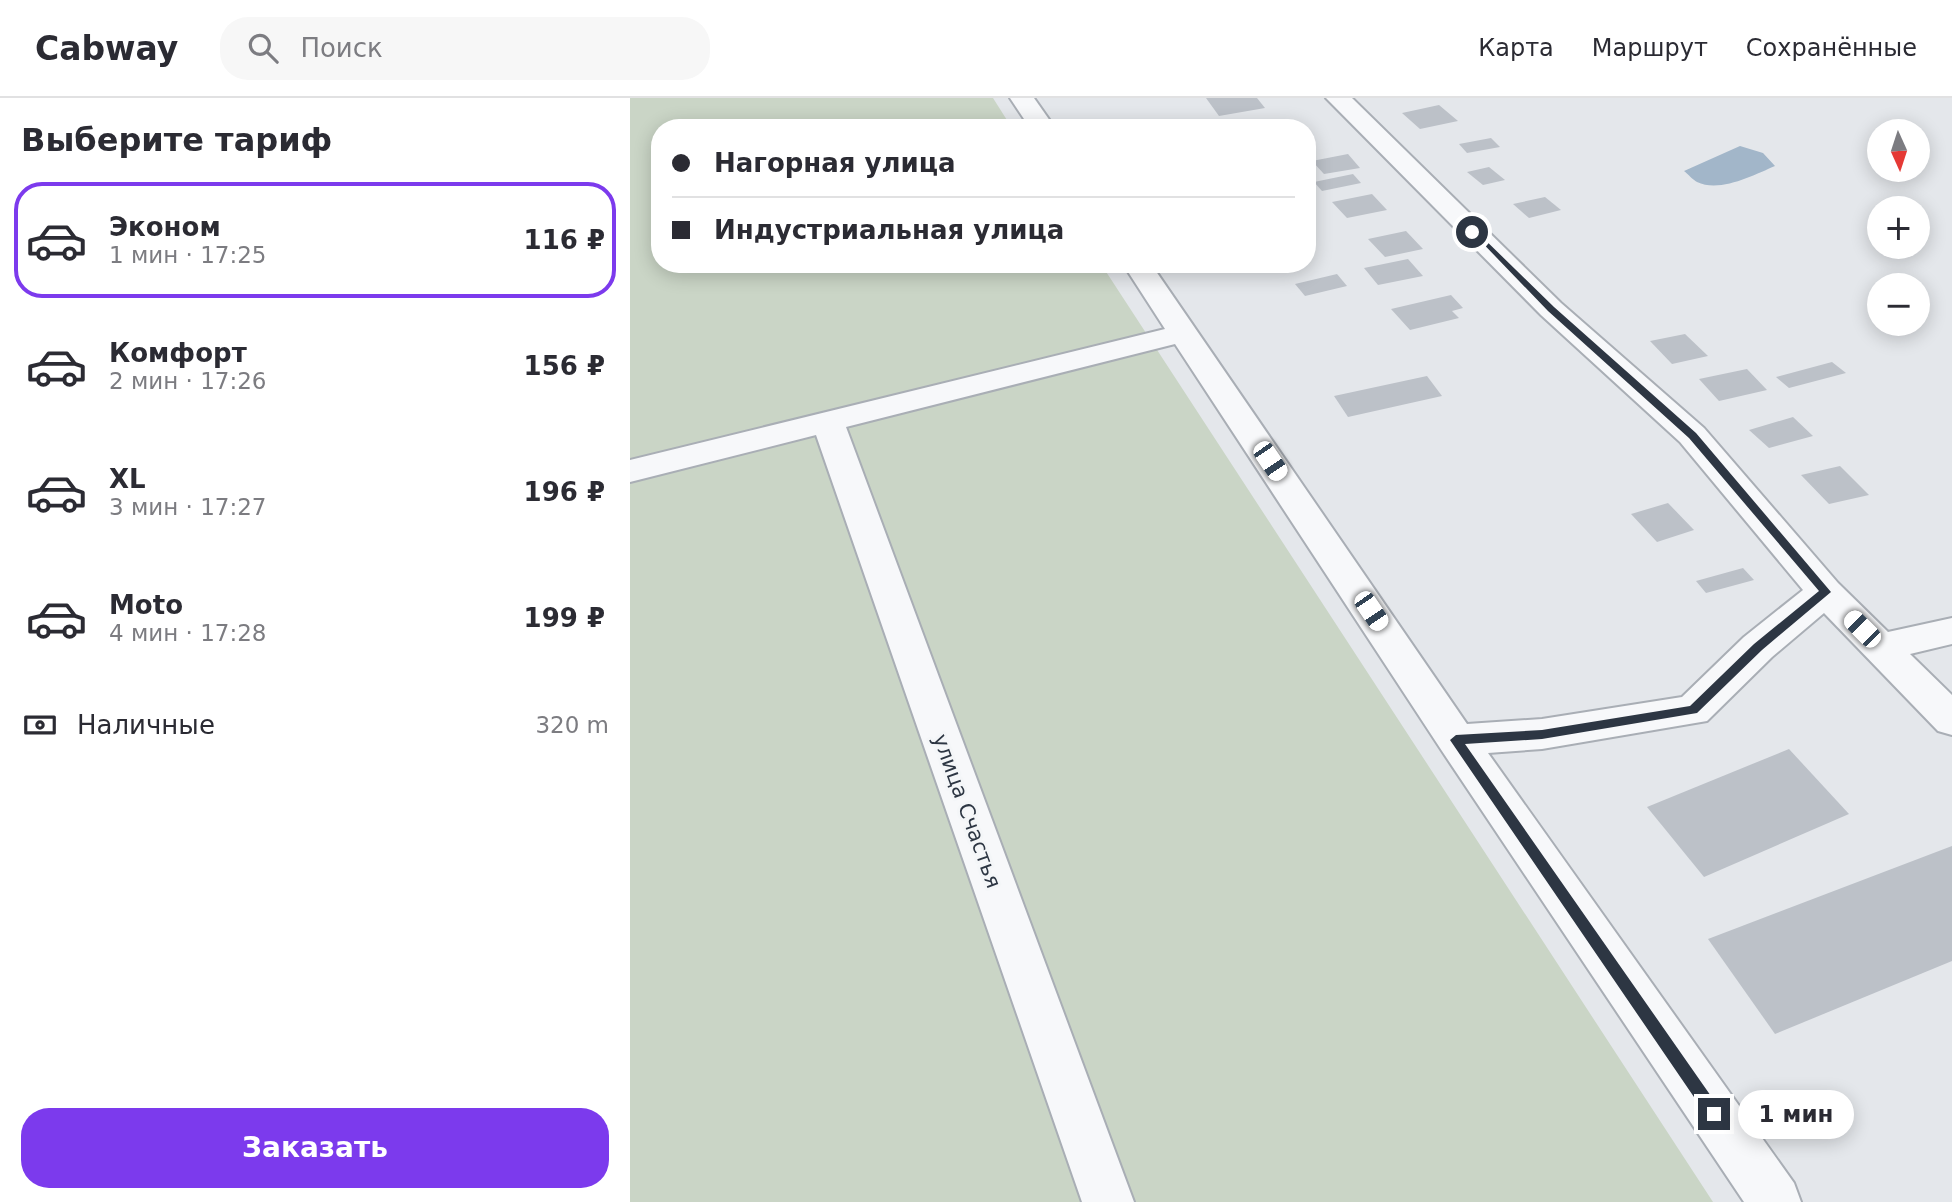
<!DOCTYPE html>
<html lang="ru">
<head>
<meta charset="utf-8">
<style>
	:root { --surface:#fff; --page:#f7f7f7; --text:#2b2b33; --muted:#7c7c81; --line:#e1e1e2; --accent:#7c3aed }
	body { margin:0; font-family:"DejaVu Sans",sans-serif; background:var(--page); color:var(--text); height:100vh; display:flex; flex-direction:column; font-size:26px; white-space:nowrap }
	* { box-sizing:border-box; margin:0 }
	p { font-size:23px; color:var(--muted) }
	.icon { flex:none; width:38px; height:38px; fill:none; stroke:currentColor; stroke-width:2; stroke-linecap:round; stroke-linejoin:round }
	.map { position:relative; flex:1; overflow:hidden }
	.side { display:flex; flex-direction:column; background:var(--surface); width:630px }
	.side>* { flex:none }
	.hud { position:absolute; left:21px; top:21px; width:665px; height:154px; border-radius:28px; box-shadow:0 4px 18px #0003; display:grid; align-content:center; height:154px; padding:0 21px; background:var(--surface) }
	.needle { width:46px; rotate:177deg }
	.controls { position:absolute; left:1237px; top:21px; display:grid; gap:14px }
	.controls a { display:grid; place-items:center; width:63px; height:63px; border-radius:50%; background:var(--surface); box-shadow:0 4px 18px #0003; font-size:35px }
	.end { position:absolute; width:32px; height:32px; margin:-16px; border:9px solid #2d3643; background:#fff; box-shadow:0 0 0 4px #fff }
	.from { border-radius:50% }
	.bubble { position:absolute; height:49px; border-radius:24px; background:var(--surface); box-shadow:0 4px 18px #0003; font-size:23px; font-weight:800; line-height:49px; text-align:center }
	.car { position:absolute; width:21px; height:42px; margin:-21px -10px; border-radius:9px; box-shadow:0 0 5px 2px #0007; background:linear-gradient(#fff 24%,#345 0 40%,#fff 0 76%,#345 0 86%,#fff 0) }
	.hud b { display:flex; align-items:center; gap:24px; height:66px; font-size:26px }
	.hud b+b { border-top:2px solid var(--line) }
	.hud i { width:18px; height:18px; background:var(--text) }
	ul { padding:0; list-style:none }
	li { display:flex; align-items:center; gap:21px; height:116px; margin:0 14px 10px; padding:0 7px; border:4px solid transparent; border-radius:28px }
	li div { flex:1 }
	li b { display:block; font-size:26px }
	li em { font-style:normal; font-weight:800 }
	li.active { border-color:var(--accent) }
	li>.icon { width:63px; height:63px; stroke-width:1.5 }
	h2 { padding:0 21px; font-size:32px; line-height:84px }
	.pay { display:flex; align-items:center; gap:18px; height:77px; padding:0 21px; font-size:26px }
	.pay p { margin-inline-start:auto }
	.cta { display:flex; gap:14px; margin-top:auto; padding:14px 21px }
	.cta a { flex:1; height:80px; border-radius:28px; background:var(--accent); color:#fff; font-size:28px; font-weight:800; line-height:80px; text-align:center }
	header { display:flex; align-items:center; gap:42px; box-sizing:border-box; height:98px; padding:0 35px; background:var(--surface); border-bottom:2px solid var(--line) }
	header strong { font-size:33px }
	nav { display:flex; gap:38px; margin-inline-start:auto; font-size:24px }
	.search { width:490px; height:63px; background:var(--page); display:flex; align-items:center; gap:18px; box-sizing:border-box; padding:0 24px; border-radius:28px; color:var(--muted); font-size:26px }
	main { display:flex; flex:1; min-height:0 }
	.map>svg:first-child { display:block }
</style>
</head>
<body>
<header>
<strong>Cabway</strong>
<div class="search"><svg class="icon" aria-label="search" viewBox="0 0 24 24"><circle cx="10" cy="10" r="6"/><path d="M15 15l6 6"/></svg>Поиск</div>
<nav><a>Карта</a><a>Маршрут</a><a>Сохранённые</a></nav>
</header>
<main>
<section class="side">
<h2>Выберите тариф</h2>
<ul>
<li class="active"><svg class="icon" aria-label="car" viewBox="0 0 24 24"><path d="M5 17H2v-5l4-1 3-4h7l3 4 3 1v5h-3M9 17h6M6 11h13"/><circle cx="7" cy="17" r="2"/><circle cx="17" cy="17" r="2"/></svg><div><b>Эконом</b><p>1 мин · 17:25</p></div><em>116 ₽</em></li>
<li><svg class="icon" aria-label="car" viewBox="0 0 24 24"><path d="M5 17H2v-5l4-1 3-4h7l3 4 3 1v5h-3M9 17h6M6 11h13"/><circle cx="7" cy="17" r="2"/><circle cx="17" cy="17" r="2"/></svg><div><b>Комфорт</b><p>2 мин · 17:26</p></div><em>156 ₽</em></li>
<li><svg class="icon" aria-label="car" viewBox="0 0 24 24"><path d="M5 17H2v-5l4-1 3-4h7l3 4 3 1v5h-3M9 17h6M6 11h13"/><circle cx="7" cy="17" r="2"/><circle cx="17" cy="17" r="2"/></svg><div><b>XL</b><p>3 мин · 17:27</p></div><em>196 ₽</em></li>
<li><svg class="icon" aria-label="car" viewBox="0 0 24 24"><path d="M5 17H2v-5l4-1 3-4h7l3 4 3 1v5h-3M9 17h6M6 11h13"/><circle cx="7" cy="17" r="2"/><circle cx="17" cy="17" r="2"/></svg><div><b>Moto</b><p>4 мин · 17:28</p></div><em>199 ₽</em></li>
</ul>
<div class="pay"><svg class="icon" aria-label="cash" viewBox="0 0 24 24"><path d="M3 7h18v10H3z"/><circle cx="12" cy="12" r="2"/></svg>Наличные<p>320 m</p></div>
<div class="cta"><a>Заказать</a></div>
</section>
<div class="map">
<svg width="1322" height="1104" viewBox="0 0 1322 1104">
	<rect width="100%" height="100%" fill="#e4e7eb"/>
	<path fill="#cad5c6" d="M0 0H363L382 30H30V166H471L1083 1104H0Z"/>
	<path fill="#a2b6c9" d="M1110 48 1133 55 1145 68C1124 77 1090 95 1067 84 1063 82 1058 76 1054 73Z"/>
	<g fill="#bcc1c8">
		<path d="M576 0H627L635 10 589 18Z"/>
		<path d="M809 7 828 23 790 31 772 15Z"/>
		<path d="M861 40 870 49 837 55 829 46Z"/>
		<path d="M718 56 730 70 694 76 682 63Z"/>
		<path d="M859 69 875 82 853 87 837 74Z"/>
		<path d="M723 76 731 85 692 93 684 84Z"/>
		<path d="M742 96 757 112 717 120 702 104Z"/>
		<path d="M915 99 931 112 899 120 883 106Z"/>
		<path d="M776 133 793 151 755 159 738 141Z"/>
		<path d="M778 161 793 178 748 187 734 170Z"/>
		<path d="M707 176 717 188 675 198 665 186Z"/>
		<path d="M821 197 833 210 822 213 829 220 780 232 761 211Z"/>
		<path d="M1055 236 1078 258 1042 266 1020 243Z"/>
		<path d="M1202 264 1216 275 1159 290 1146 279Z"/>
		<path d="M1117 271 1137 292 1089 303 1069 281Z"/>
		<path d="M797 278 812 298 718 319 704 298Z"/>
		<path d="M1163 319 1183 338 1139 350 1119 332Z"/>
		<path d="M1210 368 1239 397 1199 406 1171 377Z"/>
		<path d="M1038 405 1064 432 1027 444 1001 416Z"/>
		<path d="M1113 470 1124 482 1076 495 1066 483Z"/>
		<path d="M1159 651 1219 716 1074 779 1017 709Z"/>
		<path d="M1322 748V863L1145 936 1078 841Z"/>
	</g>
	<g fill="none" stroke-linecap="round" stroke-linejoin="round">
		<g stroke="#a9aeb5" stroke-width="4">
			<g id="minor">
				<path d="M380 0H404L425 30H400Z"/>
				<path d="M696 0H722L931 205 1074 330 1208 485 1258 534 1322 520V546L1280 556 1322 597V637L1308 633 1194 515 1142 559 1077 623 912 651 858 655 1164 1085 1171 1104H1114L812 653 545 246 216 329 504 1104H452L186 337 0 384V362L535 231 493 166H521L837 626 912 621 1052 599 1114 539 1173 492 1050 344 911 217Z"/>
			</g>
		</g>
		<use href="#minor" fill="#f7f8fa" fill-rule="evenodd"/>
	</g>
	<path fill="#2d3643" d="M840 132H845L924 209 1066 335 1201 494 1132 552 1067 615 912 641 835 646 1090 1011 1092 1016 1084 1023 1079 1021 820 642 826 637 912 632 1060 608 1124 546 1189 493 1059 340 918 213Z"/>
	<g text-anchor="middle" stroke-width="6" stroke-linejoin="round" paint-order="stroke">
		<g font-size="21" fill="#2d3643" stroke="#f4f6f8">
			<text transform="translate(337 713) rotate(70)" y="7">улица Счастья</text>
		</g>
	</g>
</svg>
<div class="controls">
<a><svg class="needle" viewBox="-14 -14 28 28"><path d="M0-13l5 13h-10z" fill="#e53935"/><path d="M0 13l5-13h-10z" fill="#7c7c81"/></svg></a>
<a>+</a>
<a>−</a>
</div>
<i class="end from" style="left:842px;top:134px"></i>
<i class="end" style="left:1084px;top:1016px"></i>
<div class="bubble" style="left:1108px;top:992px;width:116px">1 мин</div>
<i class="car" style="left:640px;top:363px;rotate:146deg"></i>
<i class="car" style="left:741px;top:513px;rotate:146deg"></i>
<i class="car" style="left:1232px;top:531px;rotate:315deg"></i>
<div class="hud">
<b><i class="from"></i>Нагорная улица</b>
<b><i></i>Индустриальная улица</b>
</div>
</div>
</main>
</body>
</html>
